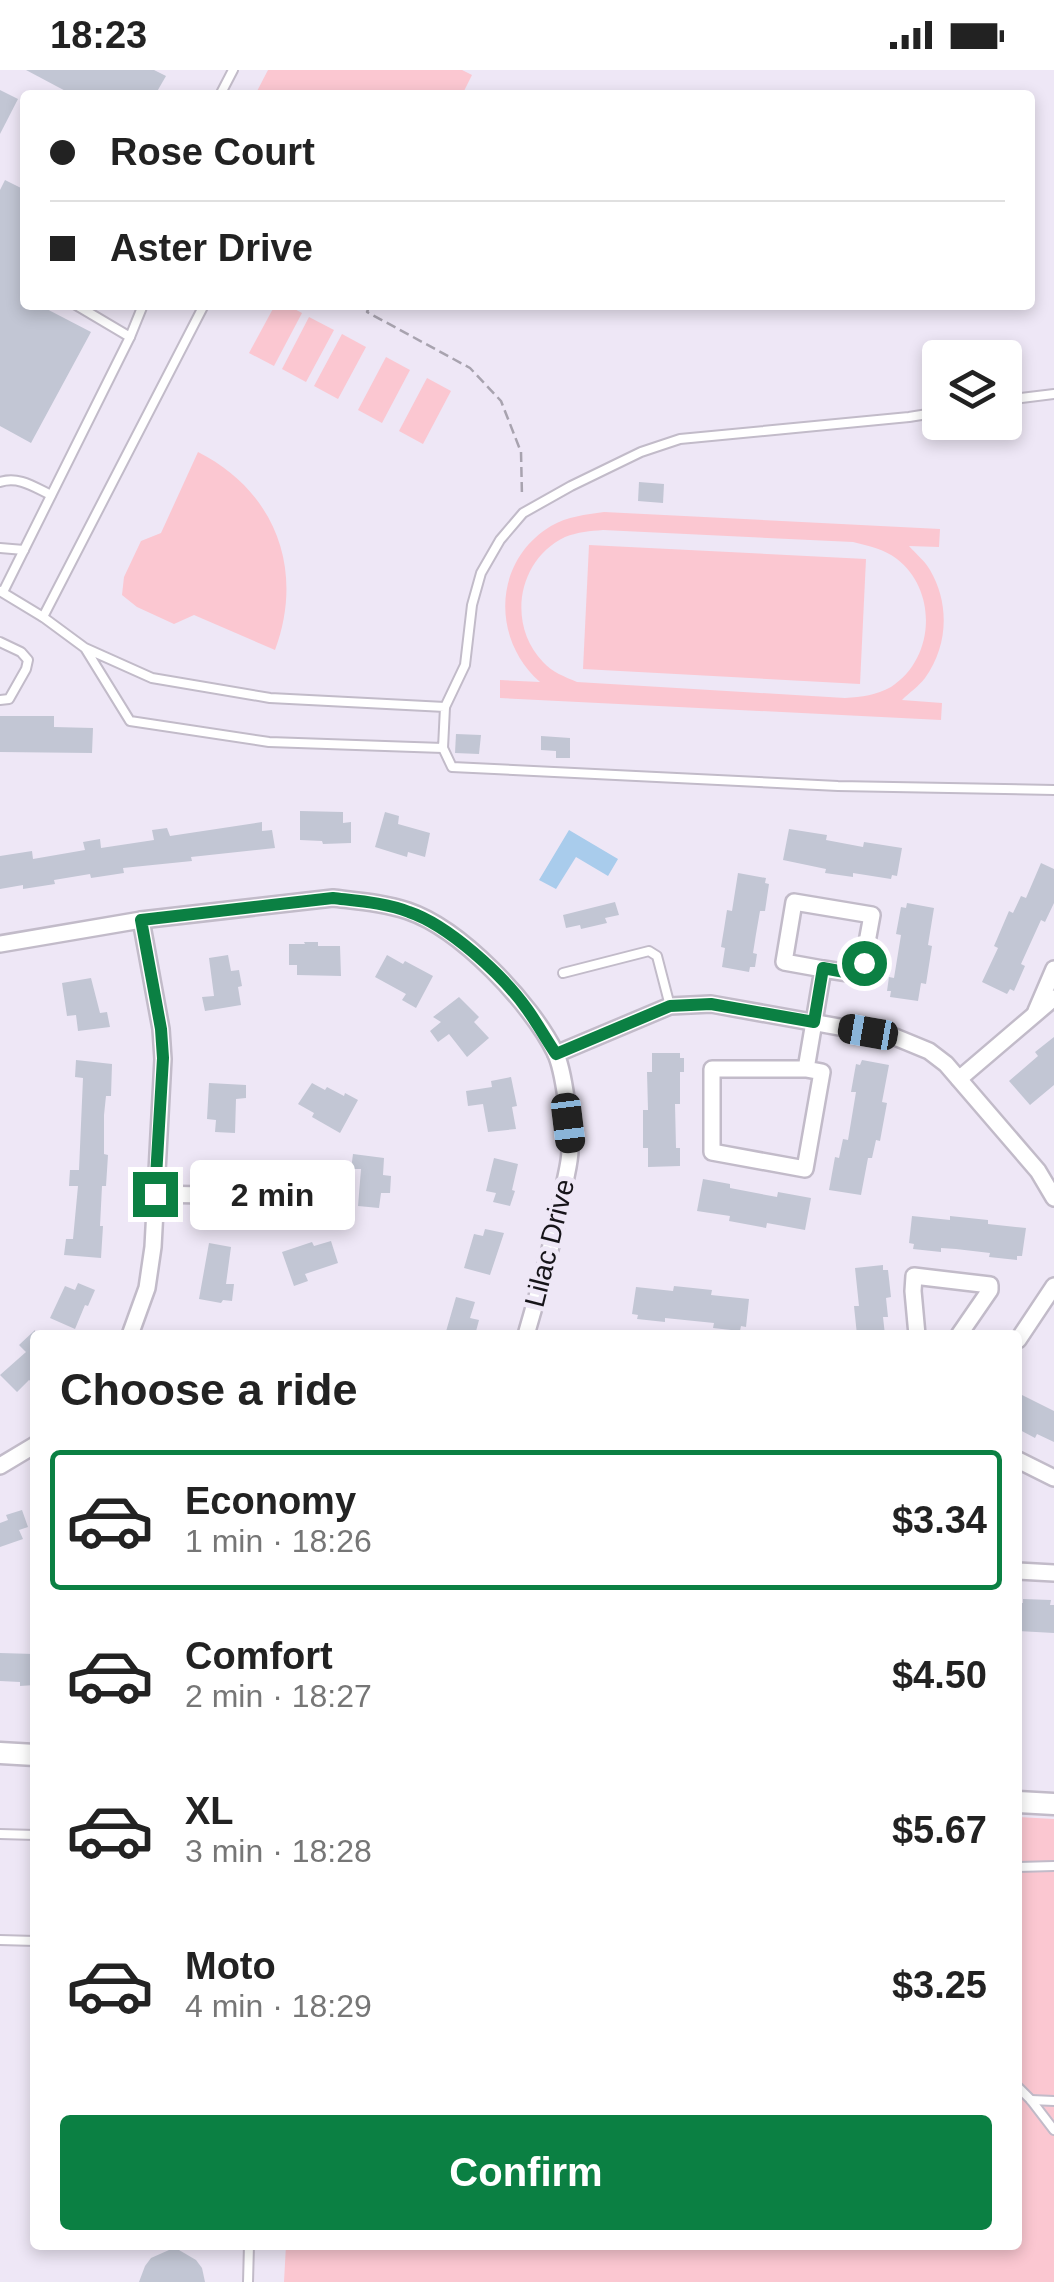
<!DOCTYPE html>
<html lang="en">
<head>
<meta charset="utf-8">
<style>
	:root { --surface:#fff; --page:#f2f2f2; --text:#222; --muted:#767676; --line:#e0e0e0; --accent:#0b8043 }
	body { margin:0; font-family:Helvetica,sans-serif; background:var(--page); color:var(--text); height:100vh; display:flex; flex-direction:column; font-size:38px; white-space:nowrap }
	* { box-sizing:border-box; margin:0 }
	p { font-size:32px; color:var(--muted) }
	.icon { flex:none; width:55px; height:55px; fill:none; stroke:currentColor; stroke-width:2; stroke-linecap:round; stroke-linejoin:round }
	.map { position:relative; flex:1; overflow:hidden }
	.sheet { position:absolute; left:30px; top:1260px; width:992px; height:920px; display:flex; flex-direction:column; background:var(--surface); border-radius:10px; box-shadow:0 5px 15px #0003 }
	.sheet>* { flex:none }
	.top-card { position:absolute; left:20px; top:20px; width:1015px; height:220px; border-radius:10px; box-shadow:0 5px 15px #0003; display:grid; align-content:center; height:220px; padding:0 30px; background:var(--surface) }
	.buttons { position:absolute; left:922px; top:270px; display:grid; gap:20px }
	.buttons a { display:grid; place-items:center; width:100px; height:100px; border-radius:10px; background:var(--surface); box-shadow:0 5px 15px #0003; font-size:50px }
	.end { position:absolute; width:45px; height:45px; margin:-22px; border:12px solid #0b8043; background:#fff; box-shadow:0 0 0 5px #fff }
	.from { border-radius:50% }
	.bubble { position:absolute; height:70px; border-radius:10px; background:var(--surface); box-shadow:0 5px 15px #0003; font-size:32px; font-weight:700; line-height:70px; text-align:center }
	.car { position:absolute; width:30px; height:60px; margin:-30px -15px; border-radius:12px; box-shadow:0 0 8px 2px #0007; background:linear-gradient(#222 24%,#8ab4d8 0 40%,#222 0 76%,#8ab4d8 0 86%,#222 0) }
	.top-card b { display:flex; align-items:center; gap:35px; height:95px; font-size:38px }
	.top-card b+b { border-top:2px solid var(--line) }
	.top-card i { width:25px; height:25px; background:var(--text) }
	ul { padding:0; list-style:none }
	li { display:flex; align-items:center; gap:30px; height:140px; margin:0 20px 15px; padding:0 10px; border:5px solid transparent; border-radius:10px }
	li div { flex:1 }
	li b { display:block; font-size:38px }
	li em { font-style:normal; font-weight:700 }
	li.current { border-color:var(--accent) }
	li>.icon { width:90px; height:90px; stroke-width:1.5 }
	h2 { padding:0 30px; font-size:45px; line-height:120px }
	.button { display:flex; gap:20px; margin-top:auto; padding:20px 30px }
	.button a { flex:1; height:115px; border-radius:10px; background:var(--accent); color:#fff; font-size:40px; font-weight:700; line-height:115px; text-align:center }
	.status { display:flex; justify-content:space-between; align-items:center; height:70px; padding:0 50px; background:var(--surface); direction:ltr }
	.status svg { height:28px; fill:currentColor }
	.map>svg:first-child { display:block }
</style>
</head>
<body>
<div class="status"><b>18:23</b><svg viewBox="0 0 49 12"><path d="M0 12V9h3v3zM5 12V6h3v6zM10 12V3h3v9zM15 12V0h3v12zM26 1h20v11H26zM47 4h2v5h-2z"/></svg></div>
<div class="map">
<svg width="1054" height="2212" viewBox="0 0 1054 2212">
	<rect width="100%" height="100%" fill="#eee7f6"/>
	<g fill="#fbc7d1" fill-rule="evenodd">
		<path d="M268 0H462L472 5 462 25H255Z"/>
		<path d="M275 235H287L302 243 274 296 249 283Z"/>
		<path d="M309 247 334 260 306 312 282 299Z"/>
		<path d="M342 264 366 277 338 329 314 316Z"/>
		<path d="M386 287 410 300 382 353 358 340Z"/>
		<path d="M427 308 451 321 423 374 399 361Z"/>
		<path d="M198 382C275 421 305 499 275 580L194 545 174 554 137 537 122 525 124 507 141 471 161 463Z"/>
		<path d="M604 442 940 459 939 477 909 476C916 484 925 491 930 500 950 534 948 576 925 608 919 616 909 623 902 630L942 633 941 650 500 628V610L540 612C491 569 493 491 551 456 568 446 585 445 604 442ZM603 460 853 472C869 476 884 479 897 489 938 521 935 589 891 617 876 625 862 627 845 628L577 612C565 607 552 602 543 592 507 555 517 490 565 467 578 462 590 461 603 460Z"/>
		<path d="M589 475 866 489 860 614 583 599Z"/>
		<path d="M1018 1747 1054 1749V2212H284L286 2175H1018Z"/>
	</g>
	<path fill="#a9ccec" d="M569 760 618 789 608 806 576 787 556 819 539 810Z"/>
	<g fill="#c2c6d4">
		<path d="M26 0H154L166 6 155 25H73Z"/>
		<path d="M0 20 18 29 0 64Z"/>
		<path d="M5 110 25 120V235H39L91 262 31 373 0 356V120Z"/>
		<path d="M639 412 664 414 663 433 638 431Z"/>
		<path d="M0 646H54V657L93 658 92 683 0 682Z"/>
		<path d="M456 664 481 665 479 684 455 683Z"/>
		<path d="M541 666 570 668V688H556V681L541 680Z"/>
		<path d="M300 741 343 742V753L351 752V773L323 774 322 771 300 770Z"/>
		<path d="M385 742 399 746 398 754 430 763 425 787 408 782 407 787 375 777Z"/>
		<path d="M262 752V761L272 760 275 778 191 787 192 791 123 798 124 803 91 808 90 804 54 810 55 814 23 819V815L0 819V786L32 781 33 789 85 780 83 772 100 769 101 778 154 770 152 760 167 758 170 766Z"/>
		<path d="M789 759 827 765 826 770 863 777 864 772 902 778 897 806 892 805 891 809 853 803V807L825 803 826 799 783 790Z"/>
		<path d="M1041 793 1054 799V833L1045 852 1041 850 1021 894 1025 896 1014 921 1010 919 1007 924 982 912 998 878 994 876 1009 841 1013 843 1021 826 1026 828Z"/>
		<path d="M738 803 766 808 765 813 769 814 765 841H760L756 864 753 883 757 884 755 897H750L749 902 722 897 725 878 721 877 724 859 727 840 732 841Z"/>
		<path d="M615 832 619 845 605 848 607 853 581 859 580 855 566 858 563 845Z"/>
		<path d="M907 833 934 838 928 875 932 876 926 914 921 913 918 931 890 927 891 921H887L889 907 894 908 901 865 896 864 901 837 906 838Z"/>
		<path d="M304 872H318V876H340L341 906 297 905V895H289V874H305Z"/>
		<path d="M228 885 231 901 239 900 242 916 238 917 241 935 205 941 202 927 214 926 209 888Z"/>
		<path d="M387 885 403 894 405 891 433 906 416 938 402 930 406 924 375 907Z"/>
		<path d="M91 908 100 943 107 942 110 957 78 961 76 945 67 946 62 913Z"/>
		<path d="M459 927 479 947 474 952 489 968 467 987 449 964 438 972 430 961 441 952 433 947Z"/>
		<path d="M1054 967V1015L1030 1035 1009 1011 1038 986 1035 982Z"/>
		<path d="M652 983H680V988H684V1002H680V1034H675L676 1078H680V1096L648 1097V1078H643V1040H648L647 1002H652Z"/>
		<path d="M76 990 112 994 111 1026H106L104 1045V1084L108 1085 106 1116H102L100 1156H103L101 1188 64 1185 66 1169H73L78 1116H69L70 1100H79L83 1008 75 1007Z"/>
		<path d="M862 990 889 995 882 1032 887 1033 880 1071 876 1070 872 1088H868L861 1125 829 1120 835 1087 839 1088 843 1069 848 1070 856 1022H851L856 994 860 995Z"/>
		<path d="M511 1007 517 1036 512 1037 516 1059 488 1062 483 1034 468 1036 466 1021 492 1017 491 1011Z"/>
		<path d="M209 1013 246 1015V1028L236 1029 235 1063 215 1062 216 1050 207 1049Z"/>
		<path d="M312 1013 325 1020 327 1017 344 1026 345 1023 358 1030 340 1063 312 1047 314 1043 298 1034Z"/>
		<path d="M353 1084 384 1088 383 1105 391 1106 390 1123H381L379 1138 358 1136 361 1099H351Z"/>
		<path d="M494 1088 518 1094 512 1120 515 1121 510 1136 493 1132 496 1123 486 1121Z"/>
		<path d="M703 1109 730 1114V1118L777 1127 778 1122 811 1128 805 1160 767 1153 766 1158 729 1151 730 1146 697 1141Z"/>
		<path d="M912 1146 950 1150V1146L988 1150V1154L1026 1158 1022 1186H1017V1190L989 1187 990 1183 956 1179 941 1178V1182L913 1179 914 1174 909 1173Z"/>
		<path d="M485 1159 504 1163 490 1205 464 1198 474 1164 483 1166Z"/>
		<path d="M331 1171 338 1193 305 1204 308 1211 294 1216 282 1182 312 1172 314 1176Z"/>
		<path d="M209 1173 231 1177 226 1214H234L232 1231 223 1230 221 1233 199 1229Z"/>
		<path d="M883 1195V1200H888L891 1227 886 1228 888 1247H883L885 1265H857L854 1236H859L855 1198Z"/>
		<path d="M78 1213 95 1220 88 1236 85 1235 75 1259 50 1248 65 1216 75 1220Z"/>
		<path d="M674 1216 712 1220 711 1225 749 1229 746 1257 741 1256 740 1261 713 1258 714 1253 665 1248V1252L637 1249 638 1245 632 1244 636 1217 673 1221Z"/>
		<path d="M456 1227 475 1232 470 1248 479 1250 475 1265H445Z"/>
		<path d="M35 1260V1314L29 1310 17 1322 0 1305 26 1282 19 1275Z"/>
		<path d="M1018 1323 1054 1341V1372L1037 1364 1035 1368 1018 1359Z"/>
		<path d="M22 1440 28 1457 19 1460 23 1469 0 1477V1453L8 1450 6 1445Z"/>
		<path d="M1023 1529 1051 1530 1050 1535H1054V1563L1018 1561V1533H1023Z"/>
		<path d="M0 1583 34 1584 35 1615 20 1616V1612L0 1611Z"/>
		<path d="M169 2180H179L196 2190 202 2198 205 2212H139L145 2196 151 2188Z"/>
	</g>
	<g fill="none" stroke-linecap="round" stroke-linejoin="round">
		<g stroke="#c2bbc9" stroke-width="12">
			<g id="service">
				<path d="M220 25 233 0"/>
				<path d="M76 235 130 267"/>
				<path d="M1005 330 1054 324"/>
				<path d="M0 412C19 406 34 417 51 425"/>
				<path d="M0 478 24 480"/>
				<path d="M0 521 43 547 85 578 152 608 270 628 445 637 443 678 269 672 130 651 85 578"/>
				<path d="M3 522 130 267 143 235"/>
				<path d="M43 547 204 235"/>
				<path d="M0 572 21 582 28 590 26 599 9 629 0 630"/>
				<path d="M445 637 465 595 472 535 481 503 500 470 523 443 571 416 641 382 680 369 909 347 940 342"/>
				<path d="M443 678 452 697 838 716 1054 720"/>
				<path d="M563 903 649 881 657 886 670 936"/>
				<path d="M0 1764 35 1765"/>
				<path d="M1018 1797 1054 1796"/>
				<path d="M0 1870 35 1871"/>
				<path d="M1018 2017 1031 2030 1054 2060"/>
				<path d="M1031 2030 1054 2031"/>
				<path d="M248 2212 249 2175"/>
			</g>
		</g>
		<g stroke="#c2bbc9" stroke-width="20">
			<g id="minor">
				<path d="M0 874 141 850 333 828C358 831 385 833 408 841 461 859 531 933 555 982 564 1000 571 1058 570 1080 570 1092 566 1105 564 1117 555 1167 540 1216 526 1265"/>
				<path d="M1036 941 1054 899"/>
				<path d="M556 984 670 936 711 934 895 967 929 981 946 994 1038 1101 1054 1128"/>
				<path d="M806 999H712V1082L805 1099 822 1002 806 999 823 899 861 905 872 845 794 832 784 892 823 899"/>
				<path d="M959 1009 1054 928"/>
				<path d="M155 1124 252 1126 282 1114"/>
				<path d="M130 1265 147 1218 153 1177 163 989 161 959 141 850"/>
				<path d="M917 1265 913 1221 914 1206 990 1215V1220L959 1265"/>
				<path d="M1018 1270 1054 1216"/>
				<path d="M1018 1390 1054 1408"/>
				<path d="M0 1396 35 1375"/>
				<path d="M1018 1501 1054 1503"/>
			</g>
		</g>
		<g stroke="#c2bbc9" stroke-width="25">
			<g id="tertiary">
				<path d="M0 1683 35 1685"/>
				<path d="M1018 1732 1054 1734"/>
			</g>
		</g>
		<g stroke="#a8a3af" stroke-width="2.5" stroke-dasharray="10 5" stroke-linecap="butt">
			<path d="M472 25 473 23"/>
			<path d="M370 235 367 242 470 298 501 331 521 382 522 427"/>
		</g>
		<use href="#service" stroke="#fff" stroke-width="8"/>
		<use href="#minor" stroke="#fff" stroke-width="15"/>
		<use href="#tertiary" stroke="#fff" stroke-width="20"/>
	</g>
	<g fill="none" stroke-linecap="round" stroke-linejoin="round">
		<path stroke="#0b8043" stroke-width="12" d="M155 1124 163 988 161 959 141 850 333 828C358 831 386 833 409 842 448 855 503 905 527 939 537 953 546 969 556 984L670 936 711 934 814 952 823 898 861 905 864 893"/>
	</g>
	<g text-anchor="middle" stroke-width="10" stroke-linejoin="round" paint-order="stroke">
		<g font-size="28" fill="#161419" stroke="#eee7f6">
			<text transform="translate(549 1173) rotate(-76)" y="10">Lilac Drive</text>
		</g>
	</g>
</svg>
<div class="buttons">
<a><svg class="icon" aria-label="layers" viewBox="0 0 24 24"><path d="M12 4l9 5-9 5-9-5zM3 14l9 5 9-5"/></svg></a>
</div>
<i class="end from" style="left:864px;top:893px"></i>
<i class="end" style="left:155px;top:1124px"></i>
<div class="bubble" style="left:190px;top:1090px;width:165px">2 min</div>
<i class="car" style="left:868px;top:962px;rotate:280deg"></i>
<i class="car" style="left:568px;top:1053px;rotate:173deg"></i>
<div class="top-card">
<b><i class="from"></i>Rose Court</b>
<b><i></i>Aster Drive</b>
</div>
<section class="sheet">
<h2>Choose a ride</h2>
<ul>
<li class="current"><svg class="icon" aria-label="car" viewBox="0 0 24 24"><path d="M5 17H2v-5l4-1 3-4h7l3 4 3 1v5h-3M9 17h6M6 11h13"/><circle cx="7" cy="17" r="2"/><circle cx="17" cy="17" r="2"/></svg><div><b>Economy</b><p>1 min · 18:26</p></div><em>$3.34</em></li>
<li><svg class="icon" aria-label="car" viewBox="0 0 24 24"><path d="M5 17H2v-5l4-1 3-4h7l3 4 3 1v5h-3M9 17h6M6 11h13"/><circle cx="7" cy="17" r="2"/><circle cx="17" cy="17" r="2"/></svg><div><b>Comfort</b><p>2 min · 18:27</p></div><em>$4.50</em></li>
<li><svg class="icon" aria-label="car" viewBox="0 0 24 24"><path d="M5 17H2v-5l4-1 3-4h7l3 4 3 1v5h-3M9 17h6M6 11h13"/><circle cx="7" cy="17" r="2"/><circle cx="17" cy="17" r="2"/></svg><div><b>XL</b><p>3 min · 18:28</p></div><em>$5.67</em></li>
<li><svg class="icon" aria-label="car" viewBox="0 0 24 24"><path d="M5 17H2v-5l4-1 3-4h7l3 4 3 1v5h-3M9 17h6M6 11h13"/><circle cx="7" cy="17" r="2"/><circle cx="17" cy="17" r="2"/></svg><div><b>Moto</b><p>4 min · 18:29</p></div><em>$3.25</em></li>
</ul>
<div class="button"><a>Confirm</a></div>
</section>
</div>
</body>
</html>
